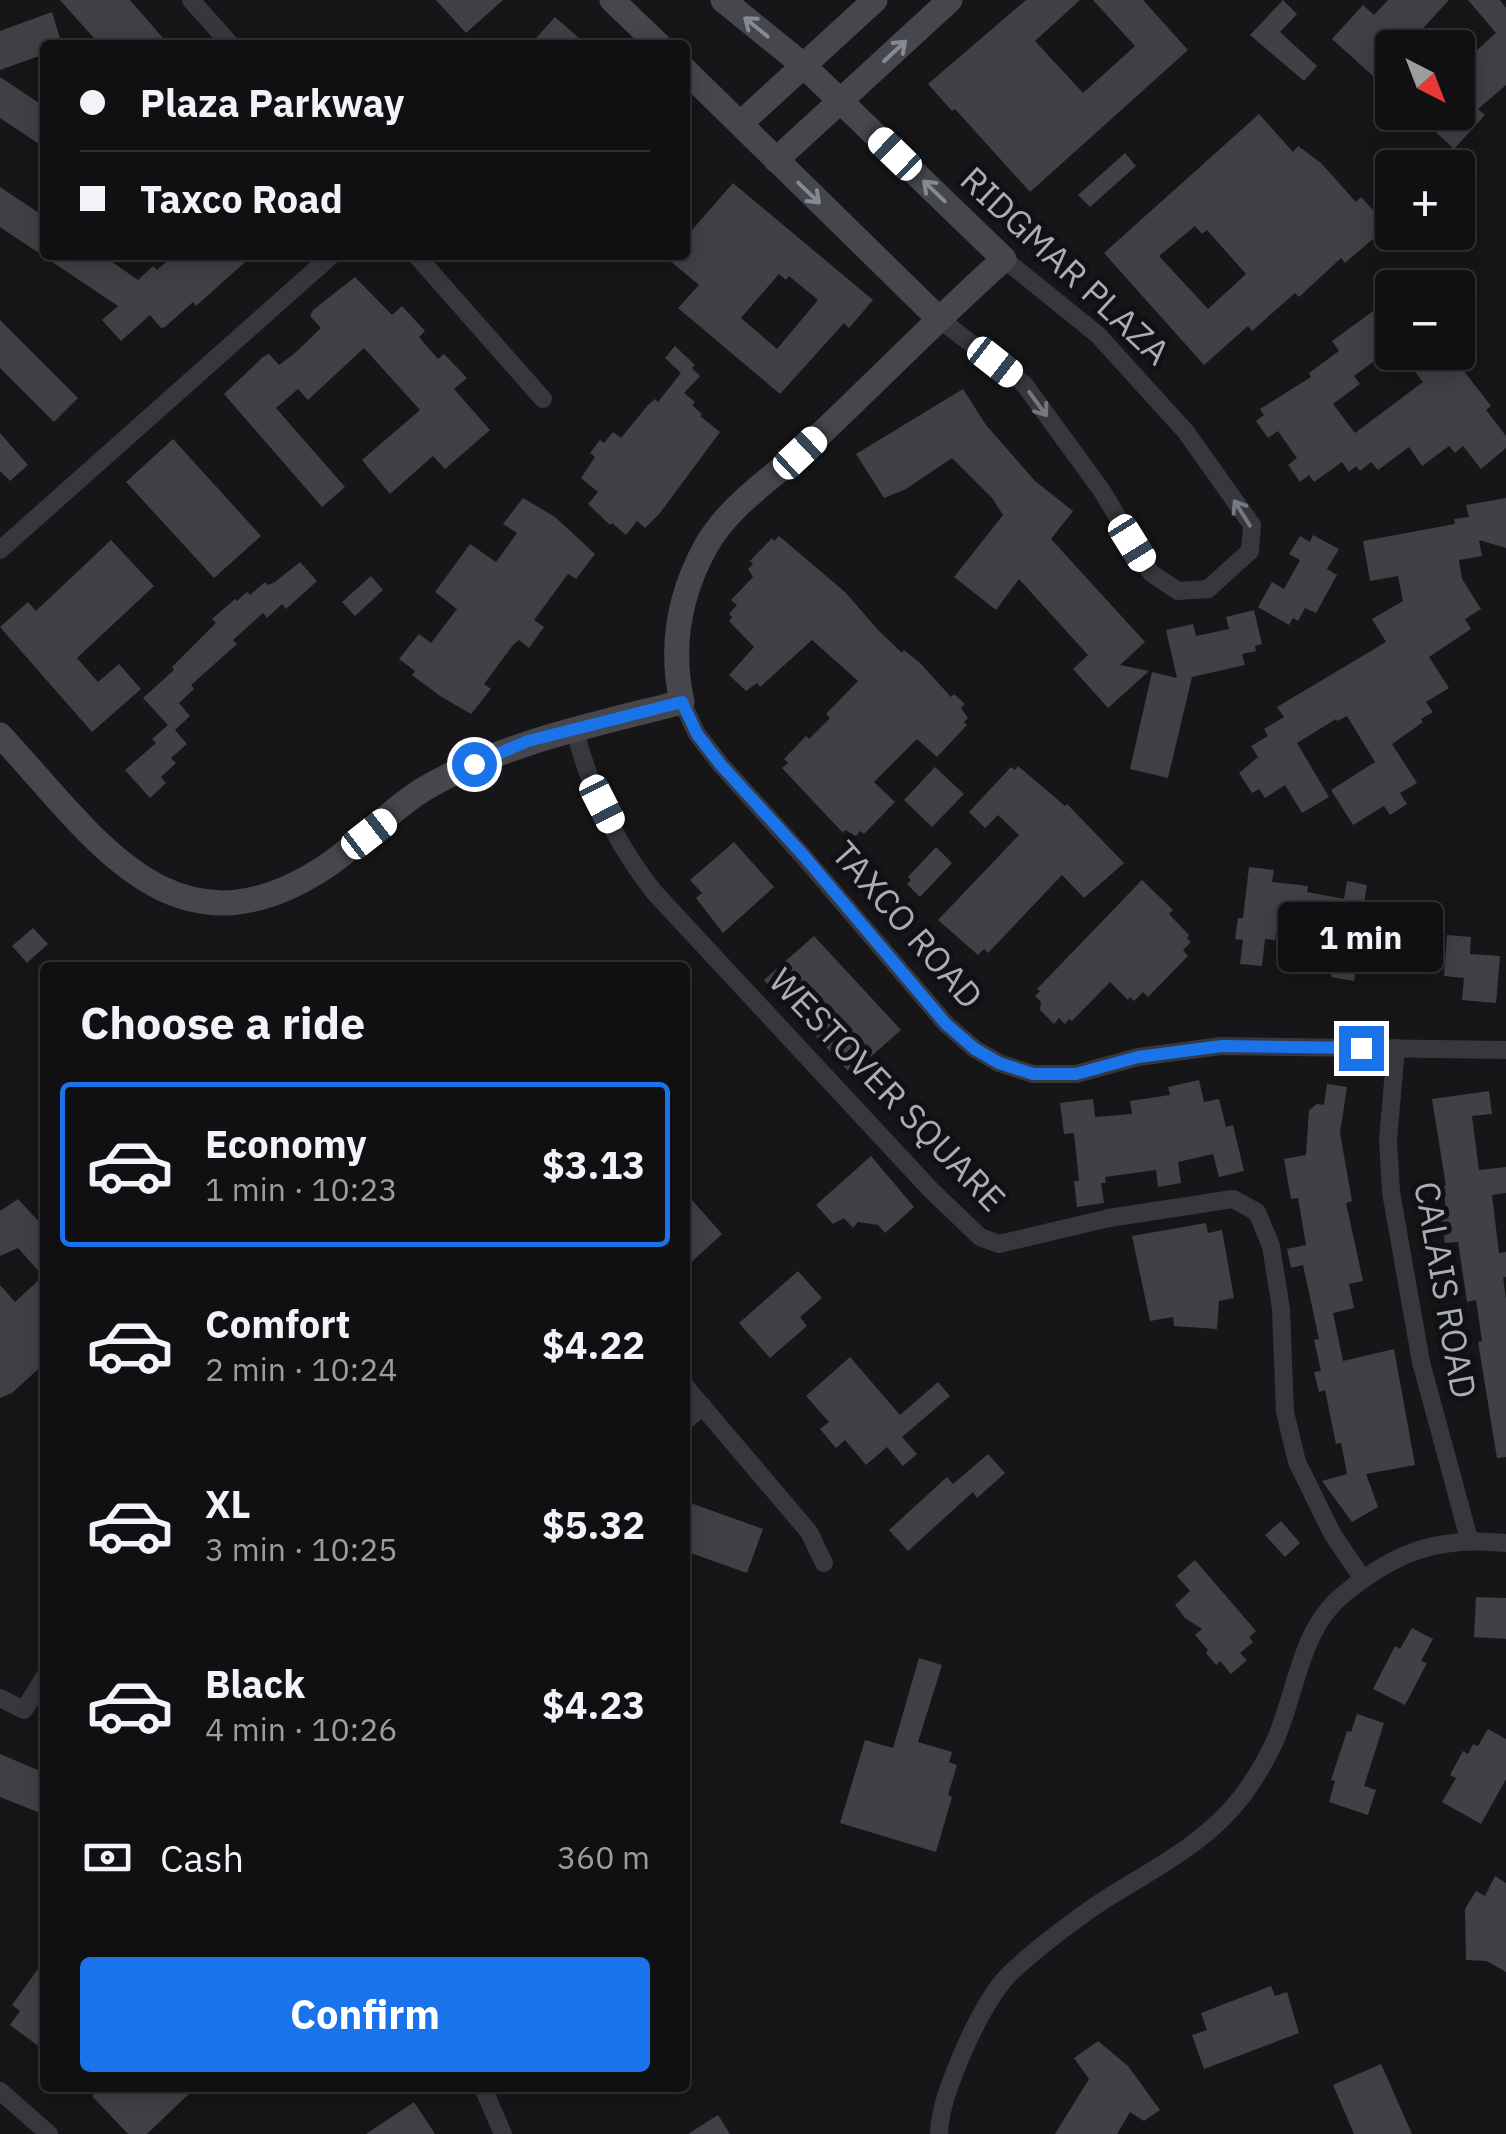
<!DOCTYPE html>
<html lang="en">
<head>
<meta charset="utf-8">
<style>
	:root { --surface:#101012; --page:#1e1e20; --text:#f1f3f6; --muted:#9c9d9f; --line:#303032; --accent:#1a73e8 }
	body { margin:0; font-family:"IBM Plex Sans",sans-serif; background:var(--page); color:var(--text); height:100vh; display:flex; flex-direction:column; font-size:38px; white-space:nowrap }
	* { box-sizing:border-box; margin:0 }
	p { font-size:32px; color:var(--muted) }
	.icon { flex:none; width:55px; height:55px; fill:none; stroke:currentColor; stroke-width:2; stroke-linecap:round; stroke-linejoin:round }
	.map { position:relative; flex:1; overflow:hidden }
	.details { position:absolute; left:40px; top:962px; width:650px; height:1130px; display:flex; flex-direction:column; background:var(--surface); border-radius:10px; box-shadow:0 5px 25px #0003,0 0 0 2px var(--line) }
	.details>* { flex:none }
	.hud { position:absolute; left:40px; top:40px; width:650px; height:220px; border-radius:10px; box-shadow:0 5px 25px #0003,0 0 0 2px var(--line); display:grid; align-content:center; height:220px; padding:0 40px; background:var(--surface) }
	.needle { width:65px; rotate:138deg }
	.fabs { position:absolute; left:1375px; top:30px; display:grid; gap:20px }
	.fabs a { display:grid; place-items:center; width:100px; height:100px; border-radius:10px; background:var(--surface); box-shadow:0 5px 25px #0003,0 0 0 2px var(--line); font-size:50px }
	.end { position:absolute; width:45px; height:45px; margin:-22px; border:12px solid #1a73e8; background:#fff; box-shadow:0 0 0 5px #fff }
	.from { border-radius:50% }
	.bubble { position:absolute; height:70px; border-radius:10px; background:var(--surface); box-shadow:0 5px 25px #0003,0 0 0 2px var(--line); font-size:32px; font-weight:800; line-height:70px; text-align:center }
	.car { position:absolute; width:30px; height:60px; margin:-30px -15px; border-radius:12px; box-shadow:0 0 8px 2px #0007; background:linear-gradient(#fff 24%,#345 0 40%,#fff 0 76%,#345 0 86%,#fff 0) }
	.hud b { display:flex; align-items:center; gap:35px; height:95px; font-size:38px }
	.hud b+b { border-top:2px solid var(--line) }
	.hud i { width:25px; height:25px; background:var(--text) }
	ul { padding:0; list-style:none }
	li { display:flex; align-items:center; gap:30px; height:165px; margin:0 20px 15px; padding:0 20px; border:5px solid transparent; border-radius:10px }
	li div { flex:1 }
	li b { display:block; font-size:38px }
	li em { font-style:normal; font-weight:800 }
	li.selected { border-color:var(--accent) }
	li>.icon { width:90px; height:90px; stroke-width:1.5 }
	h2 { padding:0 40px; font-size:45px; line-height:120px }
	.pay { display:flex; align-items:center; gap:25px; height:110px; padding:0 40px; font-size:38px }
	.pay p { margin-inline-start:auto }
	.cta { display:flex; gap:20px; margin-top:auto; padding:20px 40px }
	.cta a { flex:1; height:115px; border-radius:10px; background:var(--accent); color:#fff; font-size:40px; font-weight:800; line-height:115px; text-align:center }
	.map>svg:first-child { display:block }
</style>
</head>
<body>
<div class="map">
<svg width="1506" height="2134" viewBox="0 0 1506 2134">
	<rect width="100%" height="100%" fill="#161618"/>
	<g fill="#404145" fill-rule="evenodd">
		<path d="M60 0H130L169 45H100Z"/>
		<path d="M436 0H503L466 33Z"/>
		<path d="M1026 0H1080L1035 41 1083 93 1135 46 1093 0H1143L1188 50 1030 192 955 109 952 111 928 84Z"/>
		<path d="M1283 0 1297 14 1280 32 1317 66 1304 81 1250 35Z"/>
		<path d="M1388 0H1449L1405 48H1392V93L1332 39 1363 5 1374 15Z"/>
		<path d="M1468 0H1500L1506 8V85L1478 109 1485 115 1454 149 1414 112H1458V67L1496 33Z"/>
		<path d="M52 12 62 45H45V54L0 70V31Z"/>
		<path d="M555 17 587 45H530Z"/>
		<path d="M0 77 45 107V148L0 118Z"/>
		<path d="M1259 114 1293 152 1298 146 1321 163 1356 202 1361 197 1388 226 1345 263 1341 258 1299 297 1295 293 1252 331 1248 326 1204 365 1104 253ZM1195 226 1202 234 1207 230 1246 274 1208 309 1159 256Z"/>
		<path d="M1125 153 1136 166 1090 207 1078 195Z"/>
		<path d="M733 183 873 300 849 328 844 323 780 394 678 308 699 285 663 255H685V238ZM779 274 786 280 789 276 818 300 777 349 741 318Z"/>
		<path d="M0 187 45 217V255H102L138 280 153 266 157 270 174 255H253L196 306 193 302 165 327 161 328 150 315 121 341 102 320 118 306 0 227Z"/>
		<path d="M355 277 392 315 402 306 425 331 419 337 438 359 444 354 467 378 454 389 490 430 445 469 433 456 390 494 362 460 420 410 364 348 308 400 298 389 276 408 345 487 322 507 224 394 263 357 269 354 279 365 294 354 321 328 310 316 313 310Z"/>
		<path d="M1376 309 1383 319 1392 312V348L1354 376 1360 384 1333 404 1355 433 1423 382 1407 362 1419 352H1449L1491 406 1486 410 1506 436V448L1481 469 1463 446 1455 453 1449 446 1422 466 1409 447 1378 470 1371 462 1360 471 1356 466 1349 472 1342 462 1314 482 1309 475 1300 482 1288 465 1297 458 1278 431 1268 438 1256 421 1264 415 1260 409 1311 377 1309 373 1339 351 1332 341Z"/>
		<path d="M0 320 78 398 54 422 0 368Z"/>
		<path d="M675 346 695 365 692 368 700 376 684 393 695 402 692 405 702 414 700 416 720 432 660 513 645 528 637 521 626 535 612 523 610 525 588 504 598 492 581 478 595 457 590 453 600 440 604 443 613 432 621 438 648 405 655 399 658 402 681 373 665 358Z"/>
		<path d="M963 389 986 425 1035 481 1073 511 1051 539 1145 642 1120 665 1149 671 1108 708 1073 669 1088 655 1019 579 996 610 954 577 1003 515 992 498 952 458 906 489 884 498 856 454Z"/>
		<path d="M0 433 28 465 10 481 0 471Z"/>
		<path d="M173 439 261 536 214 578 126 482Z"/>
		<path d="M523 498 555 517 595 554 576 579 568 574 534 620 544 627 529 648 519 640 513 645 484 684 491 689 471 714 440 696 412 675 415 671 399 659 419 634 431 643 457 609 435 592 470 544 496 562 517 533 503 524Z"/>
		<path d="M1506 498V548L1479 540 1482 556 1459 560 1462 579 1481 609 1465 619 1471 629 1429 657 1449 688 1426 702 1433 712 1421 719 1423 722 1392 744 1417 783 1400 793 1407 804 1390 815 1384 806 1353 825 1331 790 1375 762 1347 716 1337 721 1336 719 1297 743 1329 797 1302 813 1285 785 1265 798 1259 789 1252 793 1239 773 1258 757 1251 746 1268 736 1264 729 1284 717 1277 707 1386 642 1372 619 1403 601 1398 576 1370 581 1363 541 1455 524 1454 519 1469 517 1466 505Z"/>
		<path d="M1313 535 1339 549 1327 569 1337 575 1316 613 1305 608 1298 621 1293 618 1289 625 1258 607 1272 582 1284 589 1300 560 1289 554 1300 536 1310 542Z"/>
		<path d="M779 536 845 592 879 631 902 653 904 650 920 663 951 697 954 694 965 704 961 708 968 718 964 722 967 725 937 757 917 739 874 782 895 802 864 834 860 831 856 836 845 830 843 833 782 768 788 763 784 759 806 736 809 739 830 718 826 714 858 681 812 640 760 687 757 683 746 691 729 675 754 647 729 621 732 617 729 614 737 605 731 600 753 577 748 569 753 564 750 561 772 538 774 541Z"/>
		<path d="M111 540 154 586 77 658 98 682 119 664 141 689 92 732 0 627 28 602 36 611Z"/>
		<path d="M300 562 317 581 286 609 282 604 267 618 263 613 233 640 237 644 191 685 194 689 179 703 190 716 175 730 187 744 171 758 176 763 161 777 166 783 150 798 125 770 156 743 152 739 168 725 143 698 174 670 172 667 216 623 212 619 235 599 237 601 247 592 250 595 265 582 268 585 275 582Z"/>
		<path d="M371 576 383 590 355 616 342 602Z"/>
		<path d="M1254 610 1262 644 1255 646 1256 651 1242 654 1245 665 1192 677 1168 778 1130 769 1152 672 1177 678 1166 630 1193 624 1196 636 1229 629 1226 617Z"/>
		<path d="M1018 766 1065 806 1067 804 1124 863 1084 898 1062 875 988 953 984 949 978 955 938 920 1019 835 998 815 985 828 969 812 1011 767 1015 770Z"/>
		<path d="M935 767 964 794 932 827 904 800Z"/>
		<path d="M734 842 774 887 723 933 696 898 702 893 690 880Z"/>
		<path d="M936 847 952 863 920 897 907 884 911 880 908 877Z"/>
		<path d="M1249 867 1274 870 1272 882 1308 886 1307 892 1344 899 1347 881 1367 885 1359 933 1368 935 1364 955 1359 954 1354 981 1331 977 1335 952 1304 947 1311 908 1279 904 1275 940 1265 939 1262 966 1240 964 1243 940 1235 939 1238 918H1243Z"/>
		<path d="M1142 880 1173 910 1169 914 1189 935 1187 938 1191 942 1183 950 1188 956 1148 997 1143 992 1134 1001 1130 997 1128 1000 1110 982 1072 1021 1069 1019 1065 1024 1059 1018 1054 1024 1040 1010 1041 1002 1035 996 1040 991 1037 989Z"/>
		<path d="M33 928 48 944 27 963 12 946Z"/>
		<path d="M1447 935 1471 937 1470 954 1500 956 1496 1003 1462 1000 1464 978 1444 976Z"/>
		<path d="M814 936 901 1030 851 1074 811 1031 815 1028 786 994 781 999 764 980Z"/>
		<path d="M1199 1080 1204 1102 1219 1099 1226 1127 1233 1125 1244 1171 1219 1177 1213 1154 1178 1162 1181 1183 1158 1187 1156 1170 1105 1177 1106 1183H1101L1104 1203 1077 1207 1074 1181H1079L1074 1133 1064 1134 1060 1103 1093 1099 1095 1117 1132 1114 1130 1101 1170 1095 1168 1087Z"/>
		<path d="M1327 1084 1347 1087 1340 1133 1352 1201 1346 1203 1363 1281 1349 1284 1354 1308 1333 1313 1343 1361 1394 1349 1415 1465 1366 1474 1378 1507 1352 1522 1322 1481 1347 1474 1341 1443 1336 1444 1325 1390 1319 1392 1314 1372 1321 1371 1314 1340 1319 1339 1303 1265 1291 1268 1287 1249 1306 1245 1298 1198 1291 1199 1284 1159 1306 1155 1309 1110 1317 1104 1324 1105Z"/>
		<path d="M1489 1091 1492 1114 1472 1116 1479 1170 1506 1167V1193L1492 1195 1499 1253 1506 1252V1277H1503L1506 1299V1457L1497 1458 1478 1342 1482 1341 1476 1300 1467 1302 1458 1242 1445 1243 1442 1219 1447 1218 1443 1186H1446L1432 1099Z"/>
		<path d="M871 1156 914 1207 885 1233 878 1225 858 1222 853 1228 844 1218 833 1224 816 1205Z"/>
		<path d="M685 1192 722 1234 685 1268Z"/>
		<path d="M18 1199 45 1228V1363L12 1393 0 1398V1285L15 1302 43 1276 18 1248 0 1256V1211Z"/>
		<path d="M1206 1223 1208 1233 1222 1230 1234 1298 1219 1301 1217 1329 1174 1326 1173 1317 1150 1321 1132 1236Z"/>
		<path d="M798 1271 822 1298 800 1317 807 1326 770 1358 739 1323Z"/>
		<path d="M850 1357 900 1415 938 1382 950 1396 902 1437 917 1454 903 1466 887 1447 866 1465 845 1440 836 1448 820 1429 829 1422 806 1396Z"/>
		<path d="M988 1454 1005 1473 977 1498 973 1492 908 1551 889 1530 947 1477 953 1484Z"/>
		<path d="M685 1501 763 1529 747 1573 685 1551Z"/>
		<path d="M1281 1521 1300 1543 1285 1557 1265 1535Z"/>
		<path d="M1195 1560 1256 1631 1249 1637 1253 1642 1240 1653 1247 1660 1231 1674 1220 1661 1216 1665 1206 1653 1208 1650 1195 1635 1202 1629 1185 1618 1175 1605 1190 1591 1177 1576Z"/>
		<path d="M1476 1597 1506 1598V1639L1474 1637Z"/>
		<path d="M1412 1628 1433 1639 1421 1661 1427 1663 1405 1705 1373 1689 1395 1646 1400 1649Z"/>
		<path d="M919 1658 942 1665 918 1742 952 1752 949 1762 957 1765 948 1795 952 1797 936 1852 840 1823 865 1740 893 1748Z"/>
		<path d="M1357 1714 1384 1723 1364 1786 1376 1790 1368 1815 1329 1802 1335 1781 1331 1780 1347 1731 1351 1732Z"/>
		<path d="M1488 1729 1506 1739V1779L1481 1824 1442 1802 1456 1778 1450 1775 1463 1751 1468 1754 1473 1744 1478 1746Z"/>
		<path d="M0 1754 45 1773V1815L0 1797Z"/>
		<path d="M1495 1876 1506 1883V1972L1487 1961 1466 1960 1465 1909 1476 1891 1485 1896Z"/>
		<path d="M45 1959V2051L10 2025 20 2011 12 2005Z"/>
		<path d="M1271 1986 1275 1996 1287 1992 1299 2033 1204 2069 1192 2035 1207 2030 1201 2013Z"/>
		<path d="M1098 2041 1128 2066 1160 2110 1144 2121 1130 2112 1117 2134H1055L1089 2079 1074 2058Z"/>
		<path d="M1381 2064 1412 2134H1354L1333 2085Z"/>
		<path d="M101 2088H195L147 2134H128L92 2096Z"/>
		<path d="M414 2102 435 2134H366Z"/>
		<path d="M718 2115 730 2134H688Z"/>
	</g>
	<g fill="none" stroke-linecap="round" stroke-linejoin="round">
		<g stroke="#37383d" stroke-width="18">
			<path d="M191 0 231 45"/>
			<path d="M416 255 543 399"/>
			<path d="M938 318 1024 384 1102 491 1151 573 1178 591 1208 589 1250 551 1252 525 1186 432 1098 335 1004 259"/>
			<path d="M0 550 332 255"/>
			<path d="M682 702 697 734 721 765 803 856 946 1024 975 1049 999 1063 1033 1074H1076L1138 1057 1221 1046 1506 1050"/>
			<path d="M575 731C590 789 617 845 654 892L930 1189 980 1237 999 1244 1109 1218 1233 1199 1257 1212 1271 1246 1281 1309 1285 1412 1297 1462 1333 1535 1363 1579"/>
			<path d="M1396 1048 1388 1139 1391 1192 1421 1362 1469 1539"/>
			<path d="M685 1386 809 1532 824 1563"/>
			<path d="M685 1421 703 1406"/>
			<path d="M0 1698 24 1710 45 1676"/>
			<path d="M483 2088 503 2134"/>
			<path d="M0 2091 49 2134"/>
			<path d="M939 2134C940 2106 952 2079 962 2054 973 2029 986 2002 1003 1981 1024 1957 1088 1909 1117 1892 1163 1864 1210 1839 1243 1795 1254 1780 1266 1760 1274 1743 1297 1693 1299 1629 1345 1593 1397 1551 1439 1536 1506 1543"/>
		</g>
		<g stroke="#45474d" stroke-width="25">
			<path d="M612 0 659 45"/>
			<path d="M685 70 938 318"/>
			<path d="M741 123 875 0"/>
			<path d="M776 160 950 0"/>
			<path d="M0 735C93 834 171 966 322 869 358 846 388 811 424 789 504 742 594 725 682 702 670 648 679 595 706 546 730 504 774 477 809 445 875 383 937 319 1004 259L803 65 723 0"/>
		</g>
	</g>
	<defs><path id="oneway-shaft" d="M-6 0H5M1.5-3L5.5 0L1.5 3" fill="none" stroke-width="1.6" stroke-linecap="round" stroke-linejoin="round" transform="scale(2.5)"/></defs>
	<g stroke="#858993">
		<use href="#oneway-shaft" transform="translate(756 27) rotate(-141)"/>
		<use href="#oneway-shaft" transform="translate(895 51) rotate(-43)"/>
		<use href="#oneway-shaft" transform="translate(934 191) rotate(-136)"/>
		<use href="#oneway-shaft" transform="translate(809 193) rotate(44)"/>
	</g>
	<g stroke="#757881">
		<use href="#oneway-shaft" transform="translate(1038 404) rotate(54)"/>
		<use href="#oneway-shaft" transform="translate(1242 513) rotate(-122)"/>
	</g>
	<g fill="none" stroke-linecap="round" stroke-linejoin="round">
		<path stroke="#1a73e8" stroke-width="12" d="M474 764 528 741 682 702 697 734 721 765 804 856 946 1024 975 1049 999 1063 1033 1074H1076L1138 1057 1222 1046 1361 1048"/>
	</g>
	<g text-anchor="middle" stroke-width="10" stroke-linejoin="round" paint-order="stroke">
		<g font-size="35" fill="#a8adb8" stroke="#111113">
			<text transform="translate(1065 266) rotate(43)" y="12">RIDGMAR PLAZA</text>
			<text transform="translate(907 925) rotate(49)" y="12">TAXCO ROAD</text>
			<text transform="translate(887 1090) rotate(46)" y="12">WESTOVER SQUARE</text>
			<text transform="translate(1445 1290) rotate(80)" y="12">CALAIS ROAD</text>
		</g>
	</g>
</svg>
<div class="fabs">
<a><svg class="needle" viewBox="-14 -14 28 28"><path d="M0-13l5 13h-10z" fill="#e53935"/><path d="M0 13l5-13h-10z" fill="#9c9d9f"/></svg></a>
<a>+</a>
<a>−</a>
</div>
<i class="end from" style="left:474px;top:764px"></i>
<i class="end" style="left:1361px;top:1048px"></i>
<div class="bubble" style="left:1278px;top:902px;width:165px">1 min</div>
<i class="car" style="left:895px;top:154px;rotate:314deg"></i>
<i class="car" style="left:995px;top:362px;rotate:128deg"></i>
<i class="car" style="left:800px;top:453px;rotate:47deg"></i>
<i class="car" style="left:1132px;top:543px;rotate:148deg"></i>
<i class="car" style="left:602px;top:804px;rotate:153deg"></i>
<i class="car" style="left:369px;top:834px;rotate:52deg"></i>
<div class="hud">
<b><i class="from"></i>Plaza Parkway</b>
<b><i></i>Taxco Road</b>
</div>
<section class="details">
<h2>Choose a ride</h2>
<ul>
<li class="selected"><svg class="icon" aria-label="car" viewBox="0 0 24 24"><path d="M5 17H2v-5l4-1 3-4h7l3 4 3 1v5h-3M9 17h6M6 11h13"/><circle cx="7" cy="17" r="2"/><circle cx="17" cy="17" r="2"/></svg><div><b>Economy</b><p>1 min · 10:23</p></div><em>$3.13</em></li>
<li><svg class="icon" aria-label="car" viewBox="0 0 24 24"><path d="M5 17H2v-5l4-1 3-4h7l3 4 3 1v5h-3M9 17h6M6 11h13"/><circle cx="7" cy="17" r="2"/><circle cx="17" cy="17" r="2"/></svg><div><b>Comfort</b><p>2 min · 10:24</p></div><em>$4.22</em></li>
<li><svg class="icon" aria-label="car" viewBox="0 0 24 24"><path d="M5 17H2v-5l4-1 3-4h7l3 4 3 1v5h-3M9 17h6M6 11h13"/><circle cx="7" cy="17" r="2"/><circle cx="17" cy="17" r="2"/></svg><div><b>XL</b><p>3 min · 10:25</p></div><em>$5.32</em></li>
<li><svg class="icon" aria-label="car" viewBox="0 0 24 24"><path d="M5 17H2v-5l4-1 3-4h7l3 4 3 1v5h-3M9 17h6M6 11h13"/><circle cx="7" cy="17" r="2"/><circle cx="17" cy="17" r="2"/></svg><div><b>Black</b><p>4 min · 10:26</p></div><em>$4.23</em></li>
</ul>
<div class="pay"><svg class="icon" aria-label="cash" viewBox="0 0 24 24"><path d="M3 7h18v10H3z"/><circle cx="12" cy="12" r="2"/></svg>Cash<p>360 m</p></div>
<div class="cta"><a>Confirm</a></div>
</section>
</div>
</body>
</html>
